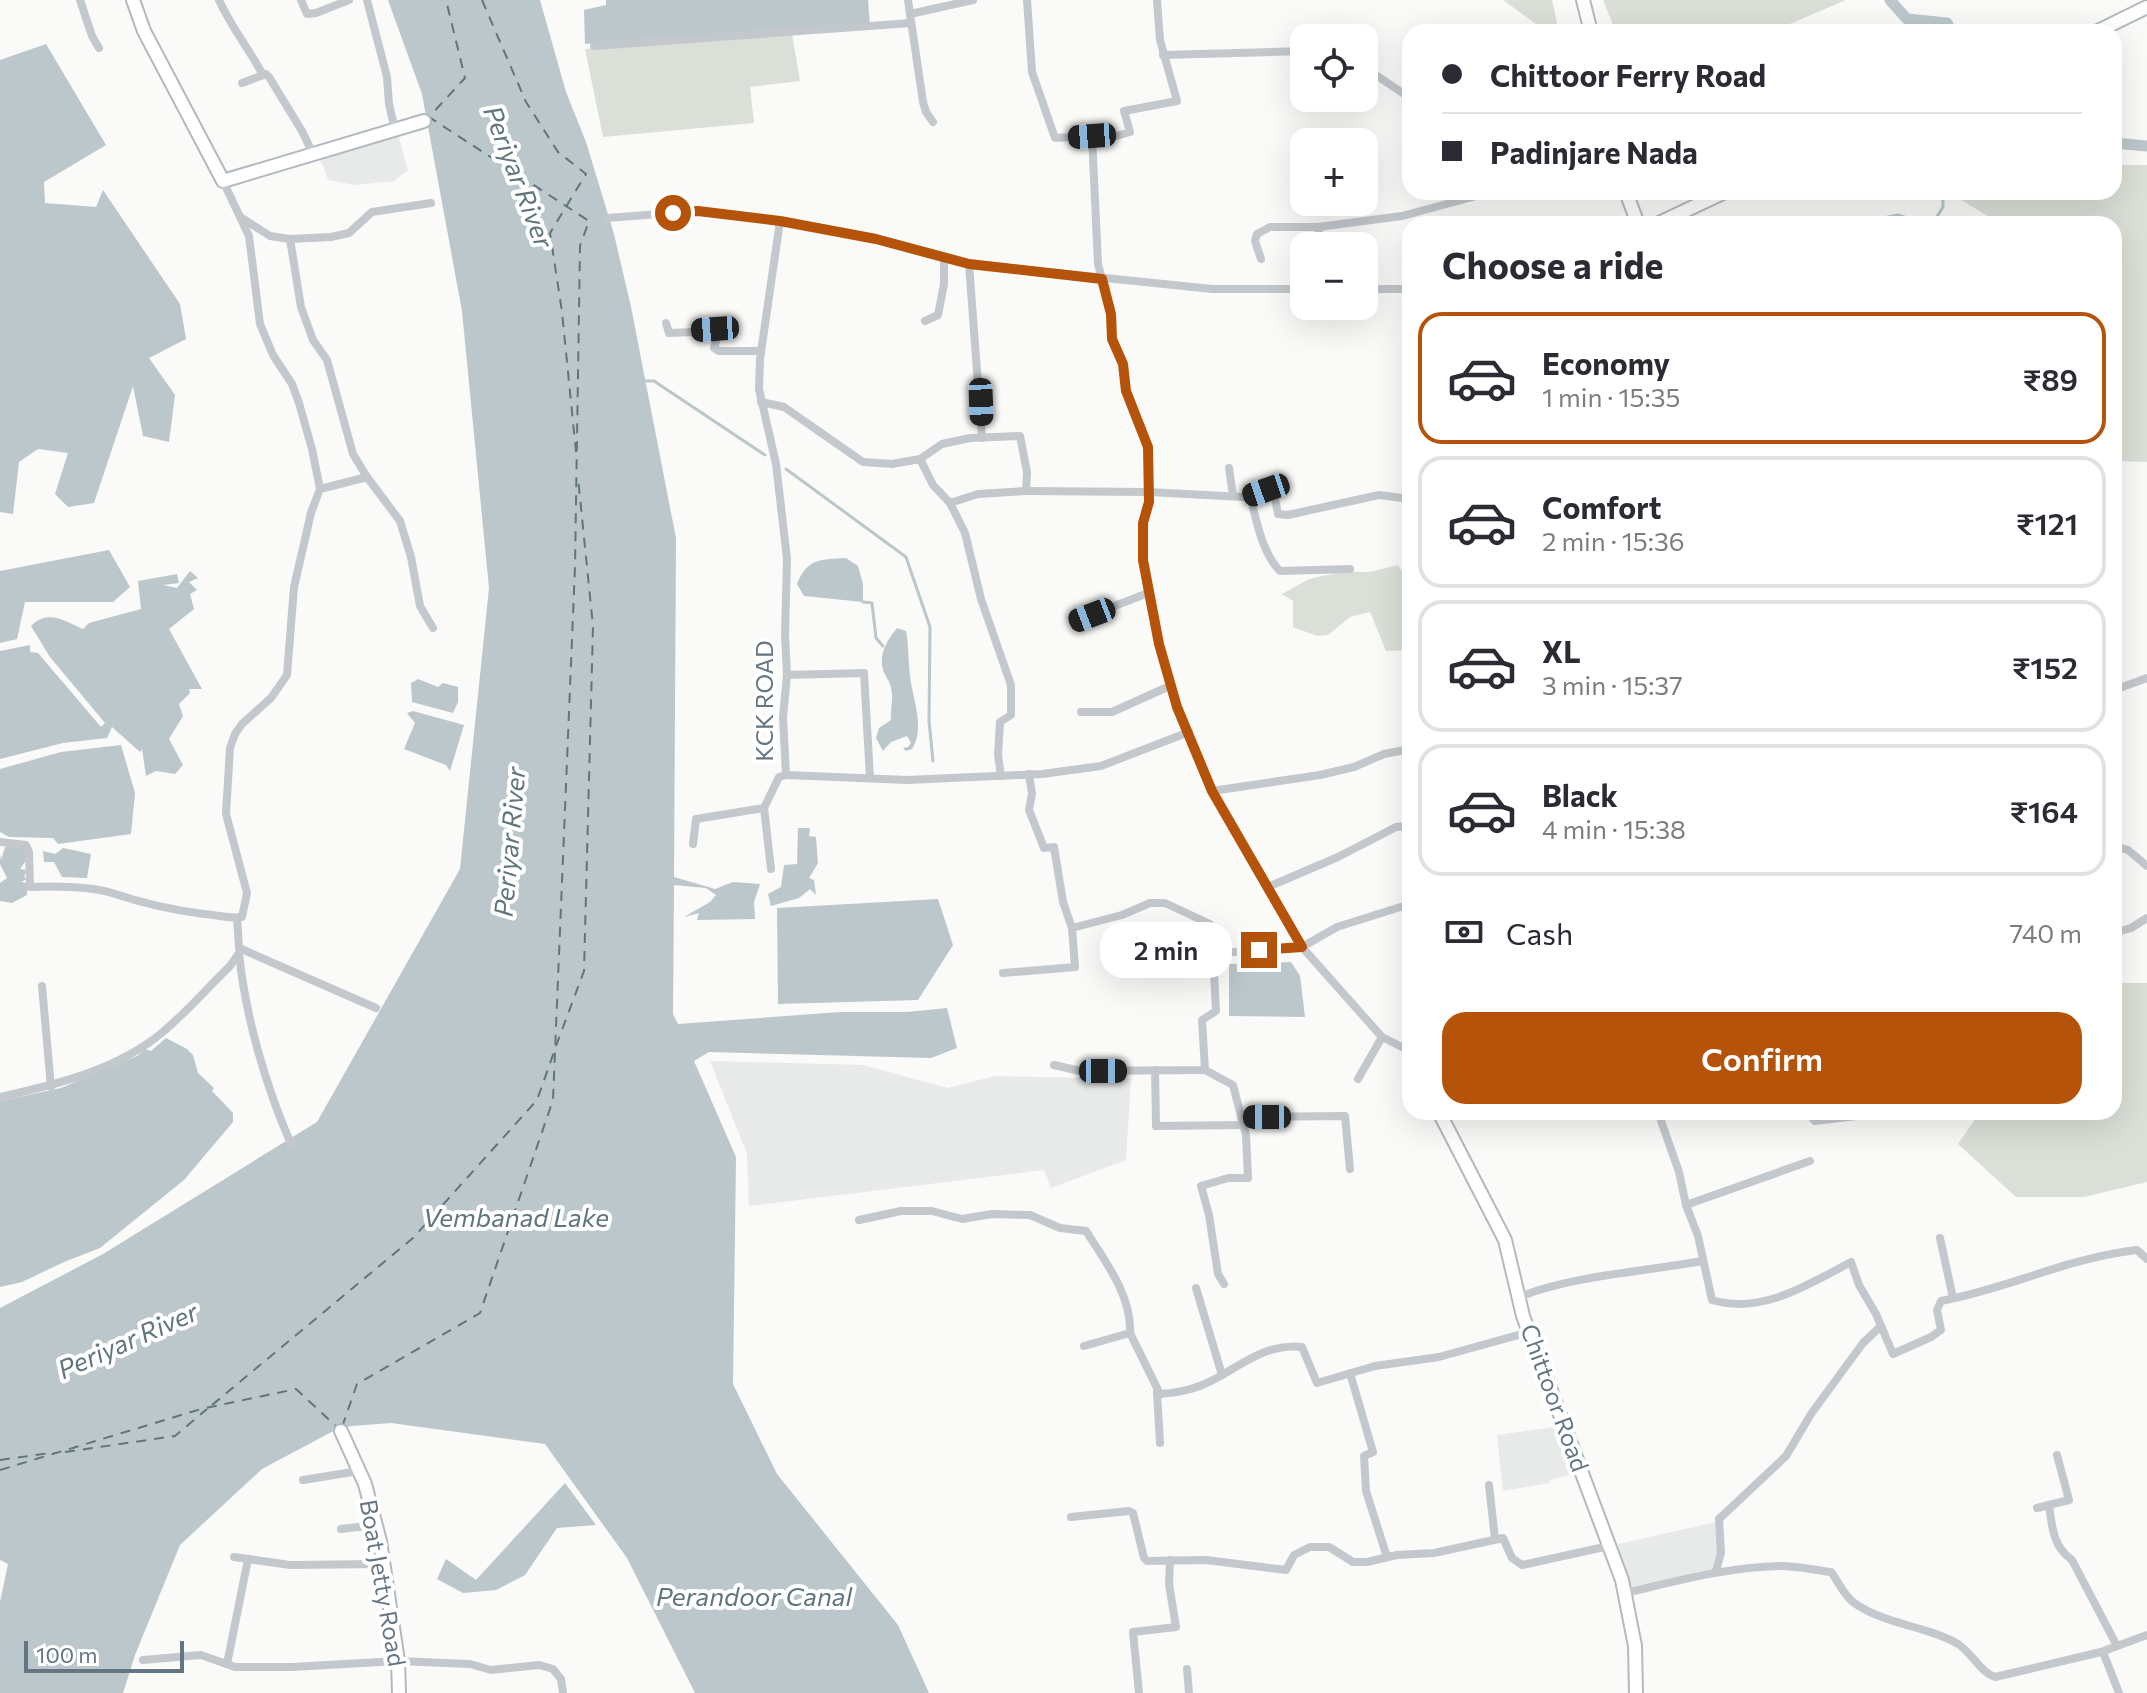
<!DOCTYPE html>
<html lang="en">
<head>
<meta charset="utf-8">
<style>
	:root { --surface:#fff; --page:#f2f2f3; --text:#2b2b33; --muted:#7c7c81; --line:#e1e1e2; --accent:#b45309 }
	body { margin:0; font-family:Commissioner,sans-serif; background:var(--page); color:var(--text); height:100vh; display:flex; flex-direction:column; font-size:30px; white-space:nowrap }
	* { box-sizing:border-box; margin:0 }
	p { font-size:26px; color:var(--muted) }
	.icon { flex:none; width:44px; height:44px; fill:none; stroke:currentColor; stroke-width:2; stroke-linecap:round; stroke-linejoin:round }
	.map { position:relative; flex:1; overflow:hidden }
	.panel { position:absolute; left:1402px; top:216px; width:720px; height:904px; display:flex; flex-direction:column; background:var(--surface); border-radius:24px; box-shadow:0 8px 32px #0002 }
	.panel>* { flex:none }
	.hud { position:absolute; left:1402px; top:24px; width:720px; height:176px; border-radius:24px; box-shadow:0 8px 32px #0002; display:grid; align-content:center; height:176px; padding:0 40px; background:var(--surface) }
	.fabs { position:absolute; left:1290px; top:24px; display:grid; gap:16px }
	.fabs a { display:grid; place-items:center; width:88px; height:88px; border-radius:16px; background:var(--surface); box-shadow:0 8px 32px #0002; font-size:40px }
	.scale { position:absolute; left:24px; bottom:20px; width:160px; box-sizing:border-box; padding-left:8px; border:4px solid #657683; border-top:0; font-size:22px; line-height:28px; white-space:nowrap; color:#657683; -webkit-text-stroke:6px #fff; paint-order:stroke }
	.end { position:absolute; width:36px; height:36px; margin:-18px; border:10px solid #b45309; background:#fff; box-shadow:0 0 0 4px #fff }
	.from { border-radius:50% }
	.bubble { position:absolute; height:56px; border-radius:24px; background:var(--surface); box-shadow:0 8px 32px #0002; font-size:26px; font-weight:600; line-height:56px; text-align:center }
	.car { position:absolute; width:24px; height:48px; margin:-24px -12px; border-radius:10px; box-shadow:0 0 6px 2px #0007; background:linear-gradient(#222 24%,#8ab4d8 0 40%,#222 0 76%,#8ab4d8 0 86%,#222 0) }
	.hud b { display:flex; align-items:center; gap:28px; height:76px; font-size:30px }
	.hud b+b { border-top:2px solid var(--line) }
	.hud i { width:20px; height:20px; background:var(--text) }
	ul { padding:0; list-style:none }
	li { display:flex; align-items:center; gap:24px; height:132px; margin:0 16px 12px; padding:0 24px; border:4px solid var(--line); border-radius:24px }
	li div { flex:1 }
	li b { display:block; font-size:30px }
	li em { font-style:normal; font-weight:600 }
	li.selected { border-color:var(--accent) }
	li>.icon { width:72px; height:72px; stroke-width:1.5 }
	h2 { padding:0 40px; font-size:36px; line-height:96px }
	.pay { display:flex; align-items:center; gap:20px; height:88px; padding:0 40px; font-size:30px }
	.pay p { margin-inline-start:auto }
	.action { display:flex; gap:16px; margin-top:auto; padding:16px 40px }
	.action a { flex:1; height:92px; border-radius:24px; background:var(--accent); color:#fff; font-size:32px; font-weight:600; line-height:92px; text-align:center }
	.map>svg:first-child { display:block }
</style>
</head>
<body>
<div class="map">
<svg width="2147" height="1693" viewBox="0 0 2147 1693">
	<rect width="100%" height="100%" fill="#fafaf8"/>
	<g fill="#e8e9e9">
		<path d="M398 135 408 170 394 181 355 185 328 180 319 156Z"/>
		<path d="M710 1061 863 1065 948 1088 995 1076 1131 1079 1126 1160 1051 1188 1044 1170 749 1206 747 1154Z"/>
		<path d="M1554 1427 1571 1475 1550 1480V1483L1503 1491 1497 1435Z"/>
		<path d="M1716 1522 1719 1549 1714 1569 1631 1587 1614 1545Z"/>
	</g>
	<g fill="#dadfd7">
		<path d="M1503 0H1552L1559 32H1547Z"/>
		<path d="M1603 0H1846L1771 32H1616Z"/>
		<path d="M792 34 800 81 750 87 754 123 603 137 585 49Z"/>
		<path d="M2114 165H2147V462L2114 461V224H2001L1948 192H2114Z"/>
		<path d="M1398 565 1410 584V650L1386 651 1370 612 1350 617 1328 635 1317 636 1293 627V601L1282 594 1309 579 1341 572H1370Z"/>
		<path d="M2114 983H2147V1182L2084 1197H2016L1958 1144 1980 1112H2075L2084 1115 2085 1112H2114Z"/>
	</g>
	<g fill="#bbc7cb">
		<path d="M388 0H540L566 92 586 142 614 234 631 307 676 538 674 877 715 889 733 882 760 884 754 902 755 919 697 920 699 913 684 917 710 902 716 895 706 888 674 885 673 1014 678 1024 840 1012H907L947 1008 957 1048 931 1058 709 1052 694 1061 736 1157 733 1384 777 1474 898 1625 929 1693H695L627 1558 545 1444 391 1423 352 1426 339 1428 262 1469 180 1545 135 1655 123 1693H0V1602L8 1564 0 1560V1308L103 1254 317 1122 460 869 489 588 462 311 422 94Z"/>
		<path d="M606 0H868L870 24 585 44 584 10 606 5Z"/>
		<path d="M46 44 106 145 44 182 45 203 96 207 103 190 180 304 186 339 149 358 175 395 169 442 143 436 133 386 94 503 68 507 55 494 68 453 38 449 19 462 13 514 0 512V60Z"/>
		<path d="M109 550 130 587 113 602H25L17 639 0 643V571Z"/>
		<path d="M846 558 858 566 863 584V602L804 596 797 584C808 557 821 560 846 558Z"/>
		<path d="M190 571 198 578 189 582 197 590 190 594 194 609 169 629 202 689H189L190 693 179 704 183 716 169 739 183 765 175 774 156 771 146 776 142 749 140 752 112 727 107 738 63 743 0 759V651L30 645V652L38 653 101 727 105 723 50 657 31 626C48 609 64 621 83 629L89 623 141 609 138 581 177 574 179 583 163 585 177 588Z"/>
		<path d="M897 628 906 631C909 646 908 660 910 675 912 699 926 727 912 749L906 751 903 748 908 747 911 743 907 736 891 742 883 751 876 738 879 728 891 720C890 709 894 699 891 688 890 681 885 676 883 670 879 652 887 641 897 628Z"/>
		<path d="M418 679 438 687 443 683 458 687V702L453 713 412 702 411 683Z"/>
		<path d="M413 711 464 725 450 771 446 765 404 749 415 723 407 713Z"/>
		<path d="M121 745 135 793 131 834 58 844 53 838 9 837 0 832V769L61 752Z"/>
		<path d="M798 828H810L809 836 816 837 818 863 809 878 814 880 816 895 810 889 799 898 771 906 768 894 781 887 784 865 797 864Z"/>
		<path d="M23 846 27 859 20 869 27 870 24 877 27 879 21 882 27 883V895L12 903 0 901V883L7 878 0 864V854L1 860 5 847Z"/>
		<path d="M63 848 91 854 87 878 62 877 54 862H44L43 851 55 854Z"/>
		<path d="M938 899 953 945 918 1000 778 1004 777 908Z"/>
		<path d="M1291 962 1300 976 1305 1017 1229 1016V964Z"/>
		<path d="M166 1038 187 1049 193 1055 198 1073 214 1088 212 1091 233 1113V1122L184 1180 100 1248 64 1262 22 1282 0 1287V1101L61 1088 137 1056 145 1049 151 1051Z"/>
		<path d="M565 1483 596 1525 557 1528 525 1575 496 1590 463 1593 437 1579 446 1559 476 1580Z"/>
	</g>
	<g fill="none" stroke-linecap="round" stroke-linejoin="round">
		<g stroke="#bbc7cb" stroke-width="3">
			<path d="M1869 224V221L1898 215 1916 221 1935 220 1943 207V192"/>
			<path d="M643 381H654L765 455"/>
			<path d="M786 469 906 557 930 627 929 721 933 761"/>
			<path d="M863 602 872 603 876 638 883 646"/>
		</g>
		<g stroke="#bbc7cb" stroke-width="11">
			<path d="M1890 0 1907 19 1947 23 1952 32"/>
			<path d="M2114 143 2147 146"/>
		</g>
		<g stroke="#60757c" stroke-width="2" stroke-dasharray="10 8" stroke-linecap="butt">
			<path d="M482 0 526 102 558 152 586 174 550 233 562 312 576 452"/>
			<path d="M556 1046 584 971 593 626 578 478"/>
			<path d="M212 1405 413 1238 537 1100 554 1052"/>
			<path d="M342 1427 357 1384 480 1313 553 1100 575 567 580 246 589 221 429 117 465 78 446 0"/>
			<path d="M65 1452 175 1436 207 1409"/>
			<path d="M0 1460 50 1453"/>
			<path d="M0 1470 201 1409 296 1389 339 1429"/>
		</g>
		<g stroke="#b3babf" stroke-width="16">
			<g id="secondary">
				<path d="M133 0 144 31 223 181 424 121"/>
				<path d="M1583 0 1591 32"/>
				<path d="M2096 32 2147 7"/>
				<path d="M1626 192 1638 224"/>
				<path d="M1657 224 1725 192"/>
				<path d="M1439 1112 1505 1240 1523 1316 1622 1580 1635 1646 1636 1693"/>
				<path d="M341 1431 365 1484 380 1541 398 1661 399 1693"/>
			</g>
		</g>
		<g stroke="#c3c8cc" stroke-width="8">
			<path d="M80 0 92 36 99 48"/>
			<path d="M219 0C231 27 249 49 263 75"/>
			<path d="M301 0 307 14 316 13 349 0"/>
			<path d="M367 0 387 77 389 104 395 130"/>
			<path d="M908 0 910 14"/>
			<path d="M1027 0 1032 72 1055 138 1092 136 1098 264 1111 314 1112 339 1123 364 1126 391 1148 447 1149 502 1143 523V560L1148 593 1159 644 1177 707 1212 791"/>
			<path d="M594 46 911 23"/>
			<path d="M1163 55 1304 51"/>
			<path d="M1364 67 1410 98"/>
			<path d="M242 83 266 74 269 77 302 131 313 154"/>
			<path d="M933 122 926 112 923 102 910 14 973 0"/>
			<path d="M1092 136 1113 137 1130 132 1124 111 1177 101 1160 40 1157 0"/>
			<path d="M242 218 270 236 290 239 331 237 349 233 372 212 431 203"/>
			<path d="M607 218 698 211 780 221 876 239 969 264 1212 289H1304"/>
			<path d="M780 221 760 359 759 389 776 464 787 559 785 635 787 675 783 717 786 775 907 780 1042 774 1101 766 1189 732"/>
			<path d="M1318 227 1321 246"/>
			<path d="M290 239 301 307 313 340 327 360 353 454 367 477 400 521 411 557 420 606 433 628"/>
			<path d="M1261 259 1255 241 1257 234 1270 227H1318L1402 216 1491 192"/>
			<path d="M969 264 982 438"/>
			<path d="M1364 289H1410"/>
			<path d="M925 321 938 315 944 284V258"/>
			<path d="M666 323 669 333 719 331 714 348 719 351H761"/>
			<path d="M761 402 784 407 863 462 892 464 920 459 933 485 950 503 965 533 981 599 1011 685V715L1000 722 998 755 1001 776"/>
			<path d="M920 459 942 444 970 438 1020 436 1027 472 1026 491 978 494 950 503"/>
			<path d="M1229 468 1233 496"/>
			<path d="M320 489 367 477"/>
			<path d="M1026 491 1149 492 1243 497 1266 490 1274 493 1278 514 1288 515 1379 495 1410 499"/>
			<path d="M1250 495C1256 519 1262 553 1280 571L1350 569"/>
			<path d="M1073 622 1148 593"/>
			<path d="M787 675 864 673 870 778"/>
			<path d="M2114 690 2147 678"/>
			<path d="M1081 712H1112L1172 685"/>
			<path d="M1410 749 1384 754 1354 767 1320 775 1212 791 1302 947 1382 1037 1410 1051"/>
			<path d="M764 808 771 869"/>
			<path d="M0 842 26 845 29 852 30 887C55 886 88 886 112 893 142 903 172 910 204 914 218 915 228 919 242 917L247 893 226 814 230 748 235 734 242 724 271 698 287 675 294 587 311 513 320 489 312 449 299 403 292 384 273 355 260 324 249 236 223 181"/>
			<path d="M693 844 696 819 764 808 779 777 786 775"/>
			<path d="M2114 846 2128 850 2147 866"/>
			<path d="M1268 887 1338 857 1396 827 1410 826"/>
			<path d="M237 918 239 948 376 1008"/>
			<path d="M1072 928 1122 915 1150 903H1165L1210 924 1215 943 1221 953"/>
			<path d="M2114 933 2131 928 2147 918"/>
			<path d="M239 953C245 1015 266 1087 291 1144"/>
			<path d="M1003 973 1075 967 1072 928 1063 902 1054 847 1044 848 1029 810 1032 794 1029 774"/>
			<path d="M42 986 51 1087"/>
			<path d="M1054 1065 1080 1071 1205 1070 1202 1020 1216 1011 1214 972 1221 953 1302 947 1337 927 1410 904"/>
			<path d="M1155 1070 1156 1126 1243 1125"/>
			<path d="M1205 1070 1233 1085 1246 1135 1248 1178H1228L1201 1186 1209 1215 1218 1274 1224 1284"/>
			<path d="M1358 1079 1382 1037"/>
			<path d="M0 1097C54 1085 109 1072 154 1039 180 1020 206 989 230 966L239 953"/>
			<path d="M1516 1112V1113"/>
			<path d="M1658 1112 1679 1172 1686 1205 1698 1236 1712 1300C1762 1315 1809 1284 1851 1262L1859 1285 1876 1314 1893 1354 1931 1337 1941 1330 1937 1310 1941 1301C2010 1288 2067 1258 2137 1250L2147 1259"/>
			<path d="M1807 1112 1815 1121 1889 1112"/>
			<path d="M1241 1117 1345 1116 1350 1169"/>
			<path d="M1686 1205 1810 1161"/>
			<path d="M859 1220 901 1211H932L962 1219 992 1214 1030 1215 1060 1228 1086 1231C1105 1261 1132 1296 1130 1333"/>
			<path d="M1940 1238 1953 1298"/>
			<path d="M1196 1288 1222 1375"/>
			<path d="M1519 1297C1576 1275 1641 1272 1702 1261"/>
			<path d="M1084 1346 1130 1333 1160 1394C1180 1393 1197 1389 1215 1379 1243 1364 1267 1343 1302 1347L1317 1383 1375 1366 1439 1357 1529 1332"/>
			<path d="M1350 1373 1373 1452 1364 1456 1366 1491 1387 1557"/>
			<path d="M1157 1392 1160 1443"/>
			<path d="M2057 1455 2069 1500 2037 1508 2049 1505C2052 1527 2053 1547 2072 1560L2117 1646"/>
			<path d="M303 1480 359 1471"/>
			<path d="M1489 1485 1495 1539"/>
			<path d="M1071 1517 1129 1511 1133 1513 1144 1558 1147 1561 1206 1560 1286 1570 1294 1555 1310 1547H1329L1353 1562H1367L1397 1555 1434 1553 1503 1538 1512 1558 1522 1565 1609 1546"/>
			<path d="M341 1529 375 1525"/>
			<path d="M234 1557 290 1565 382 1564"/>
			<path d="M1716 1571 1721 1553 1719 1519 1786 1456 1811 1414 1863 1343 1881 1326"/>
			<path d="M1625 1593C1677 1581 1727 1567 1781 1566 1797 1566 1815 1570 1831 1572 1838 1581 1844 1595 1853 1602 1884 1625 1925 1625 1958 1644 1972 1653 1980 1672 1995 1677L2101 1652 2147 1635"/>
			<path d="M2103 1652 2119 1693"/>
			<path d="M143 1660 201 1655 235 1667H292L398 1661 470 1664 491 1670 539 1665 553 1669 561 1679 563 1693"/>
			<path d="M227 1664 248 1559"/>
			<path d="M1187 1669 1189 1693"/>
			<path d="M1139 1693 1133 1632 1176 1627 1169 1584 1170 1560"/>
		</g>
		<use href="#secondary" stroke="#fff" stroke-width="12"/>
	</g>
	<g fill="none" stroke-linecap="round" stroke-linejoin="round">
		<path stroke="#b45309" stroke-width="10" d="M673 213 698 211 780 221 876 239 969 264 1102 279 1111 314 1112 339 1123 364 1126 391 1148 447 1149 502 1143 523V560L1159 644 1177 707 1212 791 1302 947 1259 950"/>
	</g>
	<g text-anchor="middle" stroke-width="8" stroke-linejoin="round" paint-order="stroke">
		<g font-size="24" fill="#657683" stroke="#fff">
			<text transform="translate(765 701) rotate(-90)" y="8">KCK ROAD</text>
			<text transform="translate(1554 1398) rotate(70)" y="8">Chittoor Road</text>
			<text transform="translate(382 1583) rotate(80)" y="8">Boat Jetty Road</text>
		</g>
		<g font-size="26" font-style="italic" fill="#60757c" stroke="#fff">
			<text transform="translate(518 177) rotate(69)" y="9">Periyar River</text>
			<text transform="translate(510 842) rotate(-85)" y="9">Periyar River</text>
			<text x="516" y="1227">Vembanad Lake</text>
			<text transform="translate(128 1341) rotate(-24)" y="9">Periyar River</text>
			<text x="754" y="1606">Perandoor Canal</text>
		</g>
	</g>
</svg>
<div class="fabs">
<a><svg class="icon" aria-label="locate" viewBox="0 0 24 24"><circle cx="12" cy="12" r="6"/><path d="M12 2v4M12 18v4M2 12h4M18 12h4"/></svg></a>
<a>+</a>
<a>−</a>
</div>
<div class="scale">100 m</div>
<i class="end from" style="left:673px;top:213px"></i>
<i class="end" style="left:1259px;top:950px"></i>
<div class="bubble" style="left:1100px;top:922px;width:132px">2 min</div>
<i class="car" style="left:1092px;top:136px;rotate:266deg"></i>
<i class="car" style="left:715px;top:329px;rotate:266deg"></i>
<i class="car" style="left:981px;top:402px;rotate:178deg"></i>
<i class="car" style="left:1266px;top:490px;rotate:251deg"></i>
<i class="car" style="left:1092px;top:615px;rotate:249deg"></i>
<i class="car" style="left:1103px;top:1071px;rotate:90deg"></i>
<i class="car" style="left:1267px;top:1117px;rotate:270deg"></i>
<div class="hud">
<b><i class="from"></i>Chittoor Ferry Road</b>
<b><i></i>Padinjare Nada</b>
</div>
<section class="panel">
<h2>Choose a ride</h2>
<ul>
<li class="selected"><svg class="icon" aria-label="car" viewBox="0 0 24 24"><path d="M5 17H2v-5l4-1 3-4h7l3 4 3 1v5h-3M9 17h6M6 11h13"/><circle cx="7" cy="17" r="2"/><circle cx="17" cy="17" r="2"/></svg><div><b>Economy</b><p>1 min · 15:35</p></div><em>₹89</em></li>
<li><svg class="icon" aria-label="car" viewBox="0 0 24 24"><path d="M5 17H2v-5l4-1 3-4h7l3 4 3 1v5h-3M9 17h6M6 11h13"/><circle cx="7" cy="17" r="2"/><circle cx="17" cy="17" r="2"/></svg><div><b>Comfort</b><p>2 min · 15:36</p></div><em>₹121</em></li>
<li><svg class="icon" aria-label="car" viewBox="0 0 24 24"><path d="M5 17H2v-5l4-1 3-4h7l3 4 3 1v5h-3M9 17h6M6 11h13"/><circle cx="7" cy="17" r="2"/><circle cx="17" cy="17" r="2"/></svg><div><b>XL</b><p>3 min · 15:37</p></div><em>₹152</em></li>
<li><svg class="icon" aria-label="car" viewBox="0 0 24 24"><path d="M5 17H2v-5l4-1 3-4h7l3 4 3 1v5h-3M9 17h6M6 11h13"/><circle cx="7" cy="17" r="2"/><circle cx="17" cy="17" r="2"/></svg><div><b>Black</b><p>4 min · 15:38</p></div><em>₹164</em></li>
</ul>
<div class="pay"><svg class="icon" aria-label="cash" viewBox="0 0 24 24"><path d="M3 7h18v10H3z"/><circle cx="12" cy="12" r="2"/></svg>Cash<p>740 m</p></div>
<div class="action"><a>Confirm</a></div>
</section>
</div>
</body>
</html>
